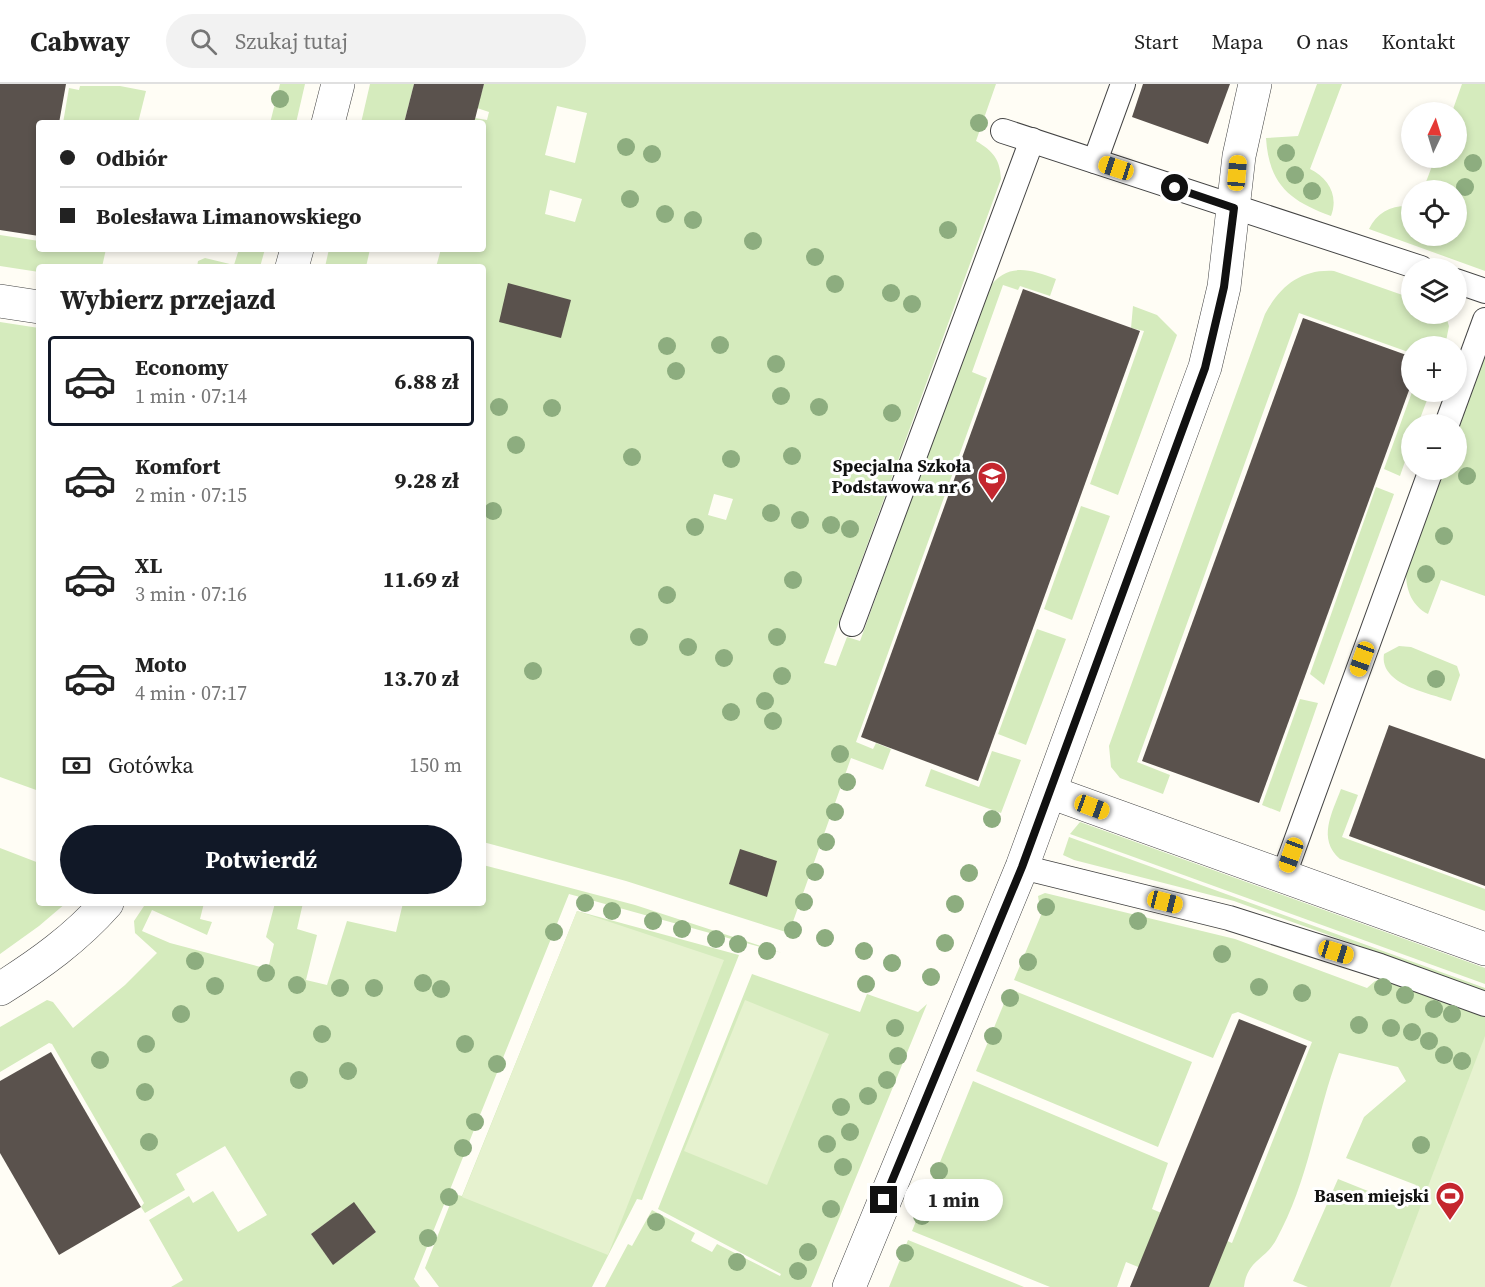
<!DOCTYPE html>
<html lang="pl">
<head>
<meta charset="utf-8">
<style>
	:root { --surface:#fff; --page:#f2f2f2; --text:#222; --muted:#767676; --line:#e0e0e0; --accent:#111827 }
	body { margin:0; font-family:"Source Serif 4",serif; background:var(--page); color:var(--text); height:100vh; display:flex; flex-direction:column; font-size:22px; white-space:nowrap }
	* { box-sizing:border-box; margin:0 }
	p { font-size:20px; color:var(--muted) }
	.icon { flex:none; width:33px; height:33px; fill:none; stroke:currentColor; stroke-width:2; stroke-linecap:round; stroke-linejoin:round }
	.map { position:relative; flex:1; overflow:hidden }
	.panel { position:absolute; left:36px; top:180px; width:450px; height:642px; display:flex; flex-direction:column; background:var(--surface); border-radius:6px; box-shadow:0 3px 9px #0003 }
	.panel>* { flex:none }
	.banner { position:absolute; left:36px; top:36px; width:450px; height:132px; border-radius:6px; box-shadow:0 3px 9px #0003; display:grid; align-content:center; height:132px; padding:0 24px; background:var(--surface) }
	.needle { width:39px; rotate:4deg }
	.controls { position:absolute; left:1401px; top:18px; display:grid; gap:12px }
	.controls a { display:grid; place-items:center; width:66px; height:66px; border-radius:50%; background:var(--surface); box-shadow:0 3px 9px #0003; font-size:30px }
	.end { position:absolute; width:27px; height:27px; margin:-14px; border:8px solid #111; background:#fff; box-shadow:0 0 0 3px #fff }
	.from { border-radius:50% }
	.bubble { position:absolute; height:42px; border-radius:21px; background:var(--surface); box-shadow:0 3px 9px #0003; font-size:20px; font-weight:700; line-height:42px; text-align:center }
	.car { position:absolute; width:18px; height:36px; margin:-18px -9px; border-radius:8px; box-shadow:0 0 4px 2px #0007; background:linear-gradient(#f5c518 24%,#345 0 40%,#f5c518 0 76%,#345 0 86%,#f5c518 0) }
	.banner b { display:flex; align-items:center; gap:21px; height:57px; font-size:22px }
	.banner b+b { border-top:2px solid var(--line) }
	.banner i { width:15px; height:15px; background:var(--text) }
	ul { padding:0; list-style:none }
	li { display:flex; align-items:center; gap:18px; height:90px; margin:0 12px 9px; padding:0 12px; border:3px solid transparent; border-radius:6px }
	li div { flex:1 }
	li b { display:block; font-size:22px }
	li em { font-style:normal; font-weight:700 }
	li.on { border-color:var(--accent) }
	li>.icon { width:54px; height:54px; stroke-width:1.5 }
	h2 { padding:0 24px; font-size:27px; line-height:72px }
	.pay { display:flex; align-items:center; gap:15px; height:66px; padding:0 24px; font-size:22px }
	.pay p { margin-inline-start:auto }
	.primary-button { display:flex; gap:12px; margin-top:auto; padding:12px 24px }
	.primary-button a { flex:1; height:69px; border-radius:36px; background:var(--accent); color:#fff; font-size:24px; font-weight:700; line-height:69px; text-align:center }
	header { display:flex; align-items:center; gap:36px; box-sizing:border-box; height:84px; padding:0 30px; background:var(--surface); border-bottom:2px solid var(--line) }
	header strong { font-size:28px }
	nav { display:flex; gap:33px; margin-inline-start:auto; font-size:21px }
	.search { width:420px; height:54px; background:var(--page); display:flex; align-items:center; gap:15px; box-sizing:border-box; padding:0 21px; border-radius:33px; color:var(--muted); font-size:22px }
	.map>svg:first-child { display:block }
</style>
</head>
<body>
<header>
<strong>Cabway</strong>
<div class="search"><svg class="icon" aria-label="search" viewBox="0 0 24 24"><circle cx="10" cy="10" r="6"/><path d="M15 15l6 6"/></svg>Szukaj tutaj</div>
<nav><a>Start</a><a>Mapa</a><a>O nas</a><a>Kontakt</a></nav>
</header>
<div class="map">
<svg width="1485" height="1203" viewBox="0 0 1485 1203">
	<rect width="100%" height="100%" fill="#fffdf5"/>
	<g fill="#d5ebbd" fill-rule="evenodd">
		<path d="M280 0H305L296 39H270Z"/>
		<path d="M370 0H414L404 39H361Z"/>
		<path d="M484 0H996L976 57C993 67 1000 75 1001 95L824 579 836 582 847 553 860 557 988 205C1007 178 1029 185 1056 195L1050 212 1020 202 1018 206 1003 201 972 288 987 294 856 658 873 665 876 659 891 665 883 686 851 674 789 849 626 797 483 758V183H436L441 165H483V39H474L475 34 487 36 489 28 477 24ZM557 22 587 29 575 79 545 71ZM550 106 582 115 575 138 545 130ZM714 410 733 415 726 436 708 431Z"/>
		<path d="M1317 0H1342L1310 85C1328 94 1339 111 1331 132 1290 117 1269 101 1266 54L1298 52Z"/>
		<path d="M1462 0H1485V187L1369 145C1377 128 1392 121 1410 122L1412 152H1456V106H1423L1435 74H1456V28H1452Z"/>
		<path d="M80 2H120L146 7 138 39H63L69 4 79 6Z"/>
		<path d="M0 151 39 157V165H106L102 183H39V188L0 182Z"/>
		<path d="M239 165H265L260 183H197L198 177 205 174 234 181Z"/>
		<path d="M329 165H370L366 183H325Z"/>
		<path d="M1334 187 1411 214 1412 230H1445L1449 242 1445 262H1412L1411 269 1299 229 1137 678 1170 691 1163 710 1120 694 1111 683 1109 662 1265 230C1280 202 1301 185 1334 187Z"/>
		<path d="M1133 222 1157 231 1177 251 1118 411 1090 400 1144 247 1131 244Z"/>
		<path d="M0 238 39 244V707L0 693Z"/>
		<path d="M1485 270V512L1441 496 1428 530C1412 522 1406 506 1406 489L1443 386H1456L1457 349Z"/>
		<path d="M1412 308H1430L1418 340H1412L1411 360 1400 392 1384 385Z"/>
		<path d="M1376 403 1394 410 1324 601 1310 590Z"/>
		<path d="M1081 422 1110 432 1072 536 1044 525Z"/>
		<path d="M1037 545 1066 555 1026 661 998 650Z"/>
		<path d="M1399 562 1411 563 1457 582 1460 591 1451 617C1430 609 1379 601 1384 570Z"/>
		<path d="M1300 615 1318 619 1280 728 1262 721Z"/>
		<path d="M992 667 1021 676 1001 729 925 702 931 685 979 703Z"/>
		<path d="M1341 705 1358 711 1342 753 1485 805V827L1340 775C1317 755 1332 729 1341 705Z"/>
		<path d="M1080 738 1485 884V900L1070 750Z"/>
		<path d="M1069 753 1485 904V907L1234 817 1074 776 1063 771Z"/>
		<path d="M0 764 39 779V819H66L39 842 0 870Z"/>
		<path d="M483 781 635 821 782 869 569 810 414 1195 420 1203H171L183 1196 149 1136 189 1112 193 1119 213 1107 238 1148 267 1131 225 1062 176 1090 185 1106 145 1129 141 1123 144 1119 52 960 49 959 0 988V943L47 916 53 918 73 944 125 901 157 869 135 849 134 837 146 819H204L200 835 212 838 207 851 152 826 142 847 170 859 268 885 274 860 266 853 275 819H303L297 845 317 851 306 896 327 901 347 837 396 848 403 819H483ZM354 1119 376 1148 333 1180 311 1150Z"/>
		<path d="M1045 809 1235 855 1367 904 1375 897H1385L1485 933V1203H1308L1293 1197 1338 1095 1408 1123 1416 1101 1346 1074 1364 1033 1406 997 1398 983 1339 969C1316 1030 1309 1097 1276 1156 1265 1176 1247 1176 1244 1203H1187L1126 1178 1117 1203H1050L912 1147 973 997 1168 1079 1152 1125 1232 1159 1312 958 1238 928 1232 930 1213 974 1014 896 1041 831 1038 812Z"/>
		<path d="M577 827 739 871 642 1116 637 1115 592 1203H439L425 1184 454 1110 462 1112Z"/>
		<path d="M752 890 860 928 867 910 918 928 927 920 811 1203H605L628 1160 632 1162 652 1126 695 1149 691 1157 712 1168 717 1160 780 1192 781 1190 658 1125Z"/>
		<path d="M1010 905 1192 978 1158 1063 976 987Z"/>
		<path d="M908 1156 1024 1203H889Z"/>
	</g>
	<g fill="#e6f2cf">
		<path d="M577 827 724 876 608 1171 462 1113Z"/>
		<path d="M745 916 829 950 767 1101 684 1067Z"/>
		<path d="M1485 952V1203H1390Z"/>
	</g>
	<g fill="#5a524d">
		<path d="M0 0H66L59 39H39V152L0 146Z"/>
		<path d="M414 0H484L474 39H404Z"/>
		<path d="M1143 0H1230L1208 60 1132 33Z"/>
		<path d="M508 199 571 216 561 254 499 238Z"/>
		<path d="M1023 205 1140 247 978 697 861 653Z"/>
		<path d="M1303 234 1412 273V298L1259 719 1142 677Z"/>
		<path d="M1389 641 1485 675V802L1349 752Z"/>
		<path d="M740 765 777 777 767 813 729 800Z"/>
		<path d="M1239 935 1307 962 1209 1203H1130Z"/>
		<path d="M51 968 141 1123 59 1171 0 1069V997Z"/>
		<path d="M354 1118 376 1148 333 1181 311 1150Z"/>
	</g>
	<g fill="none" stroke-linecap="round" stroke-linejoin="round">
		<g stroke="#444" stroke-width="26">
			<g id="lane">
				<path d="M1003 47 1421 184"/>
				<path d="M1095 77 1123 0"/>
				<path d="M1456 197 1485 207"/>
				<path d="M1447 340 1485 236"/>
				<path d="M852 540 1032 56"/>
				<path d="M1022 783 1229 834 1380 882 1485 920"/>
				<path d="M1283 793 1431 386"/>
			</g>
		</g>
		<g stroke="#444" stroke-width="34">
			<g id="street">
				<path d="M328 39 338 0"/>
				<path d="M292 183 297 165"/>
				<path d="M0 217 39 223"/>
				<path d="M1050 708 1485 865"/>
				<path d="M0 905C40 880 76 854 107 819"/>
				<path d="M849 1203 1022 783 1205 283 1224 203 1239 72 1255 0"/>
			</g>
		</g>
		<use href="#lane" stroke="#fff" stroke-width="24"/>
		<use href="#street" stroke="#fff" stroke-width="33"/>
	</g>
	<g fill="#8dad7f">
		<circle cx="280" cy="15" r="9"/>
		<circle cx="979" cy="39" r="9"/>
		<circle cx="626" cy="63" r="9"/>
		<circle cx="1286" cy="69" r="9"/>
		<circle cx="652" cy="70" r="9"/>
		<circle cx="1473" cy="79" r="9"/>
		<circle cx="1295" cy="91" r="9"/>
		<circle cx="1465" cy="103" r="9"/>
		<circle cx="1312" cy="107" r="9"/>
		<circle cx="630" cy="115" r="9"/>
		<circle cx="665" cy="130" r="9"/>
		<circle cx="693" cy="136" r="9"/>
		<circle cx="948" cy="146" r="9"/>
		<circle cx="753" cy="157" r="9"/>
		<circle cx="815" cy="173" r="9"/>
		<circle cx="835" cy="200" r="9"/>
		<circle cx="891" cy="209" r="9"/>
		<circle cx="912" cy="220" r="9"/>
		<circle cx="720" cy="261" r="9"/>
		<circle cx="667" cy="262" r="9"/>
		<circle cx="776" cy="280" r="9"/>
		<circle cx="676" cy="287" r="9"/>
		<circle cx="781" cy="312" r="9"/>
		<circle cx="499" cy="323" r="9"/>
		<circle cx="819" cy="323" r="9"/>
		<circle cx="552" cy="324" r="9"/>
		<circle cx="892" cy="329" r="9"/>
		<circle cx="516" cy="361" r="9"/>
		<circle cx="792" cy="372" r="9"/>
		<circle cx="632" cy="373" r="9"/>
		<circle cx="731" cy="375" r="9"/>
		<circle cx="1467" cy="392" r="9"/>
		<circle cx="493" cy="427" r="9"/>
		<circle cx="771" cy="429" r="9"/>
		<circle cx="800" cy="436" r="9"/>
		<circle cx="831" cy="441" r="9"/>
		<circle cx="695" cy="443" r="9"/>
		<circle cx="850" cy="445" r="9"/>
		<circle cx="1444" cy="452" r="9"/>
		<circle cx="1426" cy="490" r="9"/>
		<circle cx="793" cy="496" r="9"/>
		<circle cx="667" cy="511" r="9"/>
		<circle cx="639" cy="553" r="9"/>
		<circle cx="777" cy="553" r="9"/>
		<circle cx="688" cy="563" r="9"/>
		<circle cx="724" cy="574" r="9"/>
		<circle cx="533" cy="587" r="9"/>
		<circle cx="782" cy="592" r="9"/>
		<circle cx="1436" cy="595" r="9"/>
		<circle cx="765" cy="617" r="9"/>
		<circle cx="731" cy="628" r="9"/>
		<circle cx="773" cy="637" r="9"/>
		<circle cx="840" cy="670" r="9"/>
		<circle cx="847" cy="698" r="9"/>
		<circle cx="835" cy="728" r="9"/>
		<circle cx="992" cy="735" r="9"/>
		<circle cx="826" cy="758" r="9"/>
		<circle cx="815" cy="788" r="9"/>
		<circle cx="969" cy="789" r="9"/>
		<circle cx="804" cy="818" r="9"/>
		<circle cx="585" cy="819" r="9"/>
		<circle cx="955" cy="820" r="9"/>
		<circle cx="1046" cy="823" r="9"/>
		<circle cx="612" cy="827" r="9"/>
		<circle cx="653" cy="837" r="9"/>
		<circle cx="1138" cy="837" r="9"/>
		<circle cx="682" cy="845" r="9"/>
		<circle cx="793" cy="846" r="9"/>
		<circle cx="554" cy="848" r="9"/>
		<circle cx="825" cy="854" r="9"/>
		<circle cx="716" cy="855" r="9"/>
		<circle cx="945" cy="859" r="9"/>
		<circle cx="738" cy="860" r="9"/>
		<circle cx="767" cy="867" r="9"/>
		<circle cx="864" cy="867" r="9"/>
		<circle cx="1222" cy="870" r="9"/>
		<circle cx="195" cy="877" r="9"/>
		<circle cx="1028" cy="878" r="9"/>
		<circle cx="892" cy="879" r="9"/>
		<circle cx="266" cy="889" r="9"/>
		<circle cx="931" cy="893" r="9"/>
		<circle cx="423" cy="899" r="9"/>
		<circle cx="866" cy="900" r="9"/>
		<circle cx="297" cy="901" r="9"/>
		<circle cx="215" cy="902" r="9"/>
		<circle cx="1259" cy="903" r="9"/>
		<circle cx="1383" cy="903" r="9"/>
		<circle cx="340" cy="904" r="9"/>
		<circle cx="374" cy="904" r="9"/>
		<circle cx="441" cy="905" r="9"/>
		<circle cx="1302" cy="909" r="9"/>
		<circle cx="1405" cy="911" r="9"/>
		<circle cx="1010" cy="914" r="9"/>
		<circle cx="1434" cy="925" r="9"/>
		<circle cx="181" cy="930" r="9"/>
		<circle cx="1452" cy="930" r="9"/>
		<circle cx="1359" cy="941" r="9"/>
		<circle cx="895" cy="944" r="9"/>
		<circle cx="1391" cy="944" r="9"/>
		<circle cx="1412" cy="948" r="9"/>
		<circle cx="322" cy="950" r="9"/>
		<circle cx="993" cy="952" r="9"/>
		<circle cx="1429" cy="957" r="9"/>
		<circle cx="146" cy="960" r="9"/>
		<circle cx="465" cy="960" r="9"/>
		<circle cx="1444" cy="971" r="9"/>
		<circle cx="898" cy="972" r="9"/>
		<circle cx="100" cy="976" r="9"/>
		<circle cx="1462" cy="977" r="9"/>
		<circle cx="497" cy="980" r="9"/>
		<circle cx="348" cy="987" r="9"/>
		<circle cx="299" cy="996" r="9"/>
		<circle cx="887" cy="996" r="9"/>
		<circle cx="145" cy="1008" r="9"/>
		<circle cx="868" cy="1012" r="9"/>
		<circle cx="841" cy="1023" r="9"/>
		<circle cx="475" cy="1038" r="9"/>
		<circle cx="850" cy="1048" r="9"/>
		<circle cx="149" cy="1058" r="9"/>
		<circle cx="827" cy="1060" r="9"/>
		<circle cx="1421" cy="1061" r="9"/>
		<circle cx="463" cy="1064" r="9"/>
		<circle cx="843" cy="1083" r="9"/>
		<circle cx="939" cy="1087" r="9"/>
		<circle cx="449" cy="1113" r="9"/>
		<circle cx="831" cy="1125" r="9"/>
		<circle cx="922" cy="1132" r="9"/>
		<circle cx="656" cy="1138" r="9"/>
		<circle cx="428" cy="1154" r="9"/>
		<circle cx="808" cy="1168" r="9"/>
		<circle cx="905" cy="1169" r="9"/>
		<circle cx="737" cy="1178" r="9"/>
		<circle cx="798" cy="1187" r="9"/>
	</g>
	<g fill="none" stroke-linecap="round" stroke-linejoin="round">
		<path stroke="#111" stroke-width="8" d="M884 1116 1022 783 1205 284 1224 203 1234 124 1175 104"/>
	</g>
	<defs>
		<g id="school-pin" transform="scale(1.5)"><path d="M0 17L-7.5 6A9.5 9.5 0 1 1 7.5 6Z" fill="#c4262e" stroke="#fff"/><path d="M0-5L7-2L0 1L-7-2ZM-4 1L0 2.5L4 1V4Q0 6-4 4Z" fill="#fff"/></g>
		<g id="stadium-pin" transform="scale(1.5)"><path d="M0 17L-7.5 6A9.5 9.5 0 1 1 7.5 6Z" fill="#c4262e" stroke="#fff"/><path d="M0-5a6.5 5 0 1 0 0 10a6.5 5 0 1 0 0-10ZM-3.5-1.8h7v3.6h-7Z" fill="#fff"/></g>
	</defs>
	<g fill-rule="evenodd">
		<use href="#school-pin" x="992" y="392"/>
		<use href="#stadium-pin" x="1450" y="1112"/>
	</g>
	<g text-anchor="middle" stroke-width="6" stroke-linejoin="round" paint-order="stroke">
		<g font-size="18" font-weight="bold" fill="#111" stroke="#fff" text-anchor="end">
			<text x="971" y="388">Specjalna Szkoła<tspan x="971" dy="21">Podstawowa nr 6</tspan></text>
			<text x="1429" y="1118">Basen miejski</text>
		</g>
	</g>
</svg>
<div class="controls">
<a><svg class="needle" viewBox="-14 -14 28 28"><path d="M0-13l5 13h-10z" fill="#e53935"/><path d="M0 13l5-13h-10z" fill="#767676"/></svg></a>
<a><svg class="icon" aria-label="locate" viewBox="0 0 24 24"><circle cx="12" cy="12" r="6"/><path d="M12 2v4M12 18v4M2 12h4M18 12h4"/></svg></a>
<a><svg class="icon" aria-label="layers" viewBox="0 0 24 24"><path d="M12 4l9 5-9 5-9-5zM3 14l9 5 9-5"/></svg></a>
<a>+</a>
<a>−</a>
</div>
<i class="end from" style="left:1175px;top:104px"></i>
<i class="end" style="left:884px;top:1116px"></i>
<div class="bubble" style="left:904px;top:1095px;width:99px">1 min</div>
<i class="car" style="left:1116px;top:84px;rotate:288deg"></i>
<i class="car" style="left:1237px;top:89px;rotate:5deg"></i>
<i class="car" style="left:1362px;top:575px;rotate:200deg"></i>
<i class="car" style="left:1092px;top:723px;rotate:110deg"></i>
<i class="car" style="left:1291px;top:771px;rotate:200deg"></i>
<i class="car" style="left:1165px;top:818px;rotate:104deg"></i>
<i class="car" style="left:1336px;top:868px;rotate:107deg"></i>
<div class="banner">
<b><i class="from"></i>Odbiór</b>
<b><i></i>Bolesława Limanowskiego</b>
</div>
<section class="panel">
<h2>Wybierz przejazd</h2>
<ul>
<li class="on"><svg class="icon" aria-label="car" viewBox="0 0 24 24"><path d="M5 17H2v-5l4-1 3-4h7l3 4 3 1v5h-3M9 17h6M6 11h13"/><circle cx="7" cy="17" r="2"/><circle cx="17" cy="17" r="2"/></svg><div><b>Economy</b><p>1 min · 07:14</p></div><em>6.88 zł</em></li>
<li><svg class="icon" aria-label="car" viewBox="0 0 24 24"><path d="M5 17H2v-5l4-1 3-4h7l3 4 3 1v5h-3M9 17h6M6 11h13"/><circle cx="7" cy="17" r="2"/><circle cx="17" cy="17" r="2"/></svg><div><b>Komfort</b><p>2 min · 07:15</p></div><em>9.28 zł</em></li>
<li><svg class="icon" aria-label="car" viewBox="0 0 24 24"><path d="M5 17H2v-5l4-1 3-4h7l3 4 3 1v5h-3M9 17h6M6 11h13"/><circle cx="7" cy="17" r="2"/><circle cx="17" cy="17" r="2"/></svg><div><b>XL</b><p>3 min · 07:16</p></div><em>11.69 zł</em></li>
<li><svg class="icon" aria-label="car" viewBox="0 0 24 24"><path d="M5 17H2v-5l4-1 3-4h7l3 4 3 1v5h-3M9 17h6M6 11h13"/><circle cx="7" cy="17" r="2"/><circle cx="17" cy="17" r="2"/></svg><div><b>Moto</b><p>4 min · 07:17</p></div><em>13.70 zł</em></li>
</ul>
<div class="pay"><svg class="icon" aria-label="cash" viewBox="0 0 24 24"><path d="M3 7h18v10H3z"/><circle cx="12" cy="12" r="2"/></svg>Gotówka<p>150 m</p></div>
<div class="primary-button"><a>Potwierdź</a></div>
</section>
</div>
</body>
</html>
